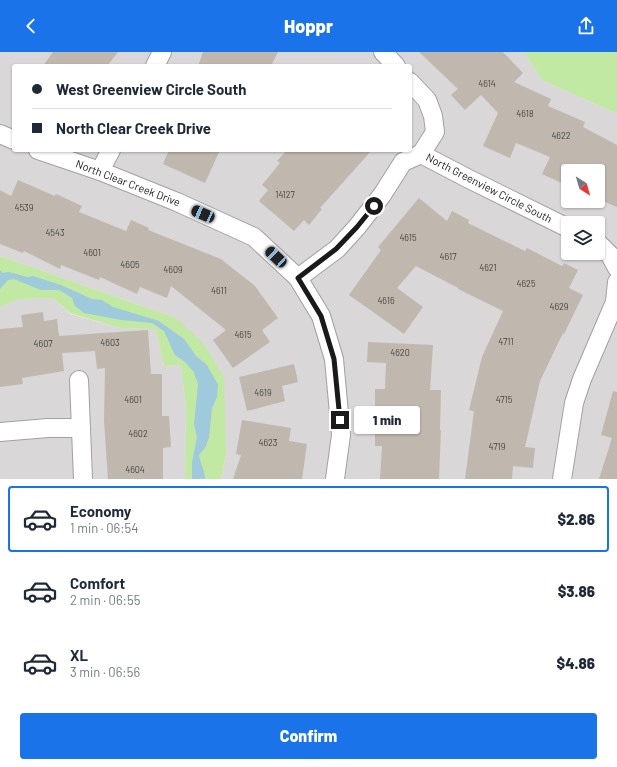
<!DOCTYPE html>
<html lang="en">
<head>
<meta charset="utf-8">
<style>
	:root { --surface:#fff; --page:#f2f2f3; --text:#1f2937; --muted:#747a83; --line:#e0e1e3; --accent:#1a73e8 }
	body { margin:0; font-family:Barlow,sans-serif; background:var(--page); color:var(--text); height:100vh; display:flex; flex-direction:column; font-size:15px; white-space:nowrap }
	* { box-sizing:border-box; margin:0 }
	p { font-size:13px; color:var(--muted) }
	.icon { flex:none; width:22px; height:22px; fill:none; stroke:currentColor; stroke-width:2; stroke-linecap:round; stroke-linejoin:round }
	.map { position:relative; height:427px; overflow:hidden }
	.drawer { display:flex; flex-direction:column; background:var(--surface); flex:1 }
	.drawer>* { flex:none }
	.guide { position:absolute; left:12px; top:12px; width:400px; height:88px; border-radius:4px; box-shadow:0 1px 3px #0004; display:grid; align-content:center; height:88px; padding:0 20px; background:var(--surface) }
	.needle { width:26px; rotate:143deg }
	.fabs { position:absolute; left:561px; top:112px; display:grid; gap:8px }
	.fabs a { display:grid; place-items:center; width:44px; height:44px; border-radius:4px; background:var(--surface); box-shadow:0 1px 3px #0004; font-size:20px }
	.end { position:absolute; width:18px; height:18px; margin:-9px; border:5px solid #1a1a1a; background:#fff; box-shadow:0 0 0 2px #fff }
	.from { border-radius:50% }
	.bubble { position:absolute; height:28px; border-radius:4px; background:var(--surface); box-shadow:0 1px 3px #0004; font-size:13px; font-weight:800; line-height:28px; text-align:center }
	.car { position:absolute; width:12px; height:24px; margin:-12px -6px; border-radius:5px; box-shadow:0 0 3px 1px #0007; background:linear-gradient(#222 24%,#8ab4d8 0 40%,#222 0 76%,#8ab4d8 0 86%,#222 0) }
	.guide b { display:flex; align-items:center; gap:14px; height:38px; font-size:15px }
	.guide b+b { border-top:1px solid var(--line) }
	.guide i { width:10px; height:10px; background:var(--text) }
	ul { padding:7px 0 0; list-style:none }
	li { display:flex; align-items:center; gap:12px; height:66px; margin:0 8px 6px; padding:0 12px; border:2px solid transparent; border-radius:4px }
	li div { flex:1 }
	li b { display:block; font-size:15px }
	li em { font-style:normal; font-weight:800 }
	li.current { border-color:var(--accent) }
	li>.icon { width:36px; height:36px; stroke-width:1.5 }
	.action { display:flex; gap:8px; margin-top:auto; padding:8px 20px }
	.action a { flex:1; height:46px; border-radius:4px; background:var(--accent); color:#fff; font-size:16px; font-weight:800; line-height:46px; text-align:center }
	header { display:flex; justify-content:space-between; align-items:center; height:52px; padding:0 20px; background:var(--accent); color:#fff; font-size:18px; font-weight:800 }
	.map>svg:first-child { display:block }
</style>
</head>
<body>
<header><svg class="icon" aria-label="back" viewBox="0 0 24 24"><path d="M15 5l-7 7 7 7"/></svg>Hoppr<svg class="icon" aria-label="share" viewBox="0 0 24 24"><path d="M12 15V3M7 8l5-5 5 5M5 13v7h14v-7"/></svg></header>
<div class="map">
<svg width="617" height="427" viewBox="0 0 617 427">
	<rect width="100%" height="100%" fill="#ede9df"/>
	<g fill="#d9d7d7" fill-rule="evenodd">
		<path d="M0 0H524L542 28 602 55 617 61V427H221L226 402 176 266 0 204ZM14 14H410V98H14ZM568 119H598V149H568ZM568 171H598V201H568Z"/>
		<path d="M53 246 70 262 120 276 156 277 164 314 181 313 186 356 185 427H0V255L19 247Z"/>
	</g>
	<g fill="#c1e9a3">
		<path d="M524 0H617V61L602 55 542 28Z"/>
		<path d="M0 204 176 266 203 291 224 325 226 402 221 427H185L186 356 181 313 164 314 156 277 120 276 70 261 53 246 19 247 0 255Z"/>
	</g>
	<path fill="#9ecadc" d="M0 218 2 221 9 220 27 225 33 224 61 233 92 247 102 248 113 255 159 269 184 287 196 304 207 313 218 333 217 345 212 356 209 386 205 396 199 403C200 411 205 418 205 427H192V410L197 385 194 372 198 333 194 320 185 310 175 303 164 279 152 271 121 268 84 261 75 254 72 246 59 238H41L14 227 8 228 0 237Z"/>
	<g fill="#c0b8af">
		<path d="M53 0H118L107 14H43Z"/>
		<path d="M203 0H278L271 14H198Z"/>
		<path d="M419 0H503L523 21 514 30 551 47 548 54 585 70 583 75 617 93V155L598 147V119H568V134L542 122 550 105 516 91 510 106 483 94 498 61 481 43 465 58 451 43 458 37Z"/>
		<path d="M169 98H220L205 131 163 112Z"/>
		<path d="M287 98H372L320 156 322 157 309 173 304 168 294 179 259 149 268 138 262 133 280 111 277 109Z"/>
		<path d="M18 128 55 144 56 142 82 154 79 160 126 179 131 168 149 176 148 178 221 207 255 234 278 266 262 278 270 290 233 316 213 288 226 278 171 234 167 246 140 235 137 242 100 225 99 228 61 213 60 217 24 199 23 201 0 192V138L11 144Z"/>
		<path d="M419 146 447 169 452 159 469 168 468 171 525 199 527 196 562 214 564 211 578 218 569 236 583 243 564 282 563 281 540 329 525 395 535 396 533 416 513 414 512 427H465L474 359 469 358 482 305 503 259 458 237V236L416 214 397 236 423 255 404 282 349 243 381 198 378 195Z"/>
		<path d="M43 260 44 269 57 267 59 284 148 278 151 322H162V364H169L171 395 163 396V427H108L104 369 105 316 97 317 95 299 62 301 64 319 22 326 23 332 0 335V277L23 275 21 263Z"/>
		<path d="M368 290 433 293 430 338H441L440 378H441L439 427H380L382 394H375V337H385L386 311 367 310Z"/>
		<path d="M294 312 298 330 282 334 285 349 247 359 239 325Z"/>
		<path d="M613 339 617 340V427H599L612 386 601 383Z"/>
		<path d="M242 368 291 376 289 389 307 392 302 427H233L241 403 236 402Z"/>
	</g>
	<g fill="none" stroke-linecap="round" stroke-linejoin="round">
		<g stroke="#a1a1a1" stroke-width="20">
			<g id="minor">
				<path d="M383 0 396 14"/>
				<path d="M155 14 162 0"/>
				<path d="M410 30 427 48 433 64 435 80 421 102"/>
				<path d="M0 82 14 88"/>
				<path d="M38 98 100 119 177 150 254 185 298 226 321 264 334 307 341 383 335 427"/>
				<path d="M421 102 467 126 568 176"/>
				<path d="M100 119 111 98"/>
				<path d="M598 191 610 203 617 216"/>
				<path d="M298 226 337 197 357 175 382 143 403 110 421 102"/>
				<path d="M79 328 83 427"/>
				<path d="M0 380 48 376H81"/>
				<path d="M562 427 574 351 582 327 615 250 617 230"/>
			</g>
		</g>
		<use href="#minor" stroke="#fff" stroke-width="18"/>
	</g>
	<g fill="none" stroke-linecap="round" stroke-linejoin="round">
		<path stroke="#1a1a1a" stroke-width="5" d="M340 368 334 307 321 264 298 226 336 197 357 175 374 154"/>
	</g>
	<g text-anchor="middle" stroke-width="3" stroke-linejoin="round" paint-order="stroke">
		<g font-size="9" fill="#44423f">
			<text x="487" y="35">4614</text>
			<text x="525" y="65">4618</text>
			<text x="561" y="87">4622</text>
			<text x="285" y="146">14127</text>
			<text x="24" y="159">4539</text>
			<text x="55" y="184">4543</text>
			<text x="408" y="189">4615</text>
			<text x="92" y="204">4601</text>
			<text x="448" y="208">4617</text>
			<text x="130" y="216">4605</text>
			<text x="488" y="219">4621</text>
			<text x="173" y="221">4609</text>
			<text x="526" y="235">4625</text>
			<text x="219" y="242">4611</text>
			<text x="386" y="252">4616</text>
			<text x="559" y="258">4629</text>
			<text x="243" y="286">4615</text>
			<text x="506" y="293">4711</text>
			<text x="110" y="294">4603</text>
			<text x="43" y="295">4607</text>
			<text x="400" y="304">4620</text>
			<text x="263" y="344">4619</text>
			<text x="133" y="351">4601</text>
			<text x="504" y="351">4715</text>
			<text x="138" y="385">4602</text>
			<text x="268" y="394">4623</text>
			<text x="497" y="398">4719</text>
			<text x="135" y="421">4604</text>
		</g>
		<g font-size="11" fill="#1a1a1a" stroke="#fff">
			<text transform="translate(128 131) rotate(21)" y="4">North Clear Creek Drive</text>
			<text transform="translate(489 136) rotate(27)" y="4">North Greenview Circle South</text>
		</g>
	</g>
</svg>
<div class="fabs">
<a><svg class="needle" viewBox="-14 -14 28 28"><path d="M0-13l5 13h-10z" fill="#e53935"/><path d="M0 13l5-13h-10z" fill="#747a83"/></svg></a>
<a><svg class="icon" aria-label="layers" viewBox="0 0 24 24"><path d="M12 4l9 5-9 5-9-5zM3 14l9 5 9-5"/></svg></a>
</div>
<i class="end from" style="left:374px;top:154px"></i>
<i class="end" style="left:340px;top:368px"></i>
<div class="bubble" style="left:354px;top:354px;width:66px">1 min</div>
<i class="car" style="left:203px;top:162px;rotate:294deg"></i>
<i class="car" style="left:276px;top:205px;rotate:313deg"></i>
<div class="guide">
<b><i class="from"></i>West Greenview Circle South</b>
<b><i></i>North Clear Creek Drive</b>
</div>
</div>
<section class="drawer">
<ul>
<li class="current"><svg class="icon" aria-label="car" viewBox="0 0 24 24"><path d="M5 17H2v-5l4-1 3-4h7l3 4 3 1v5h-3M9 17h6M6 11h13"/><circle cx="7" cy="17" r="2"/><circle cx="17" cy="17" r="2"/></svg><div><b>Economy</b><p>1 min · 06:54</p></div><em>$2.86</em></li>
<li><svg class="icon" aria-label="car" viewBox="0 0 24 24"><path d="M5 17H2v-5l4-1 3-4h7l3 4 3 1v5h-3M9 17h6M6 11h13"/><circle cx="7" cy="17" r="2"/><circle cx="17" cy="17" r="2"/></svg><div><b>Comfort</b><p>2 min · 06:55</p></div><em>$3.86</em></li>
<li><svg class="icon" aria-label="car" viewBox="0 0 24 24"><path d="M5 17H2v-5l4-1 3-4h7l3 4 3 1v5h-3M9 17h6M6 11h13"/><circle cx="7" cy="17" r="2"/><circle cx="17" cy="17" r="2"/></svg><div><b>XL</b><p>3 min · 06:56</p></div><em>$4.86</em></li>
</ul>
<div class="action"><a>Confirm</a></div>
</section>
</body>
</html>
